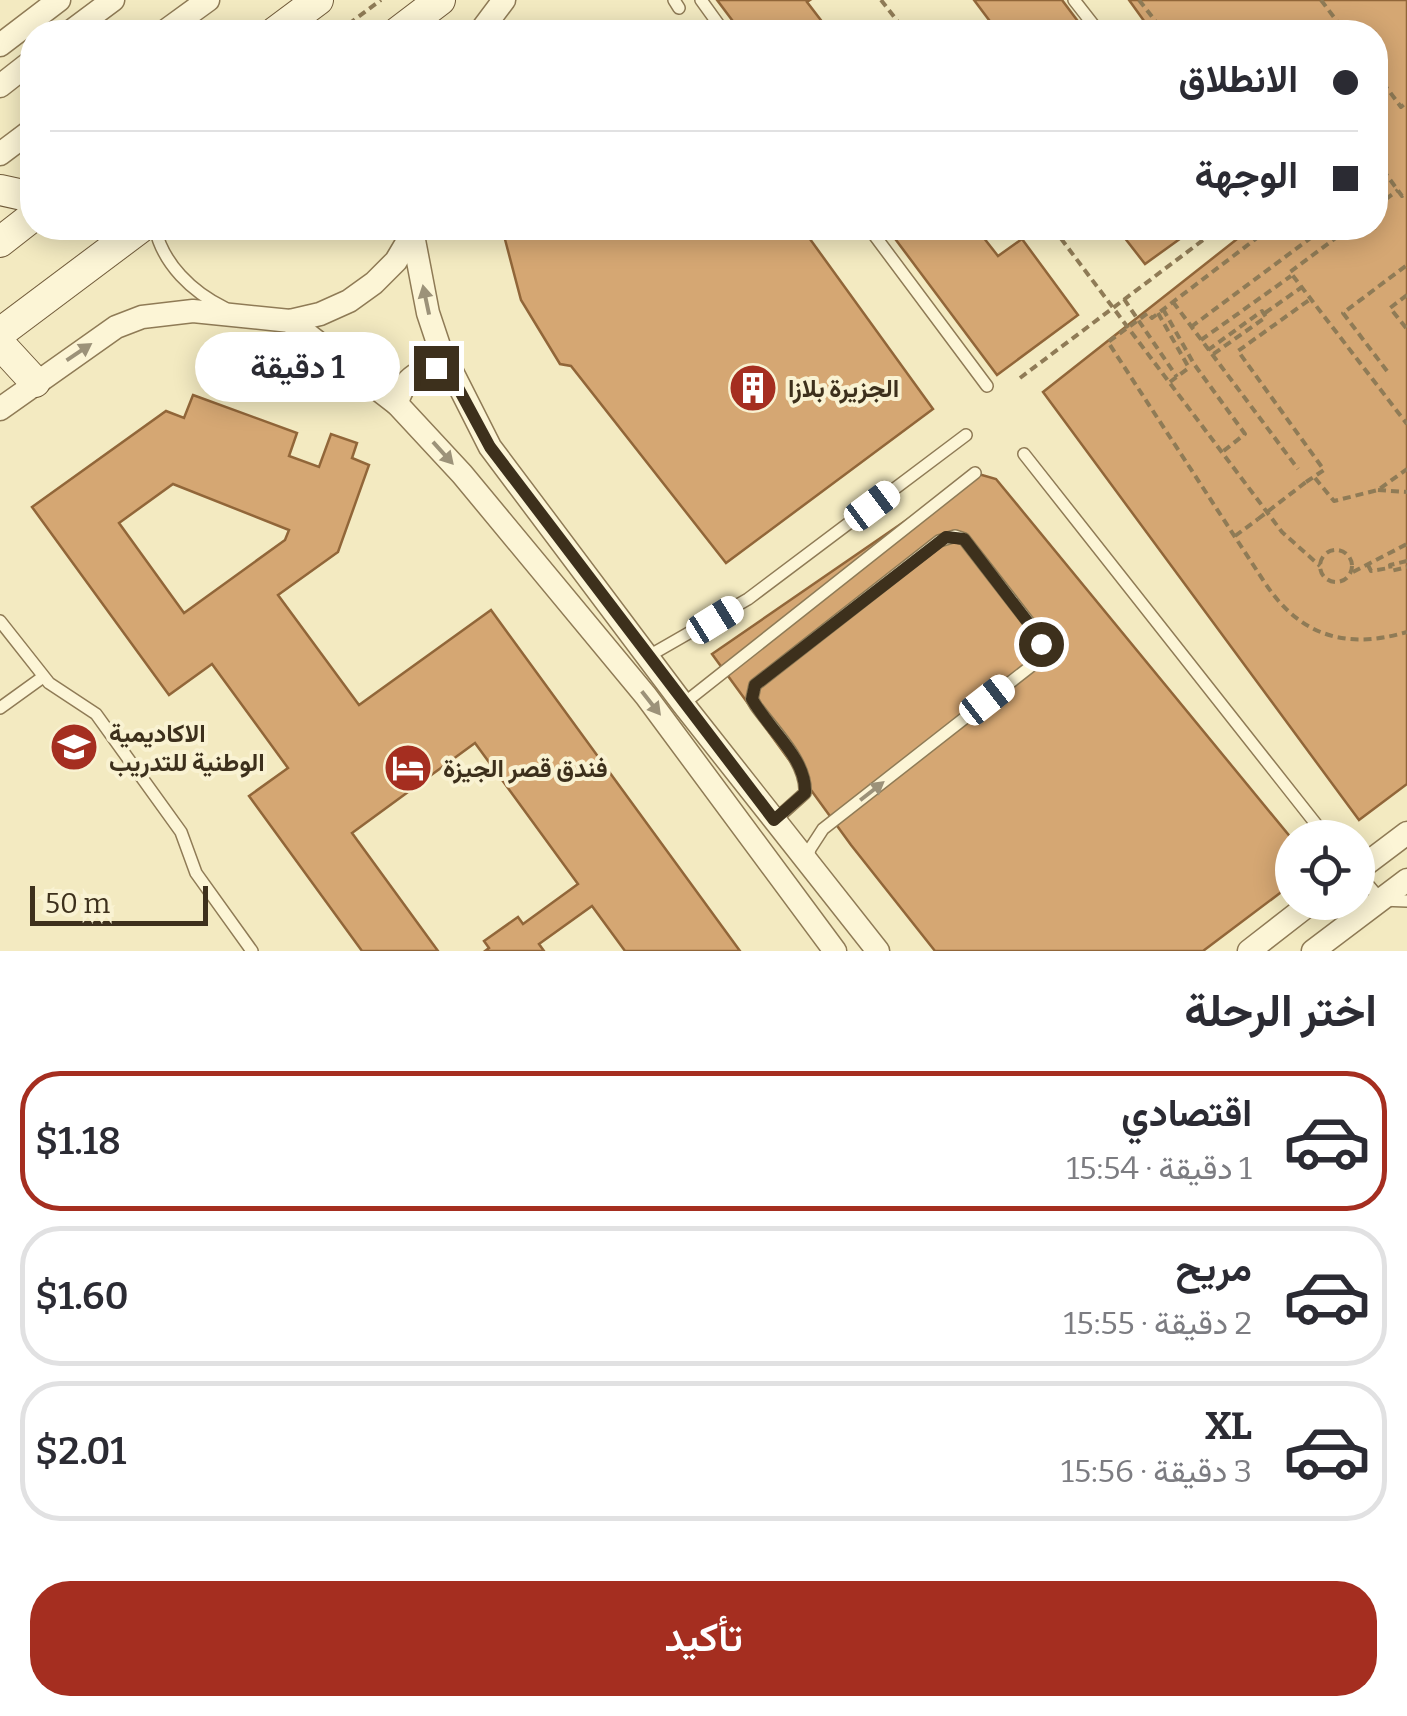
<!DOCTYPE html>
<html lang="ar">
<head>
<meta charset="utf-8">
<style>
	:root { --surface:#fff; --page:#f2f2f3; --text:#2b2b33; --muted:#7c7c81; --line:#e1e1e2; --accent:#a52e20 }
	body { margin:0; font-family:Bitter,Vazirmatn,serif; background:var(--page); color:var(--text); direction:rtl; height:100vh; display:flex; flex-direction:column; font-size:38px; white-space:nowrap }
	* { box-sizing:border-box; margin:0 }
	p { font-size:32px; color:var(--muted) }
	.icon { flex:none; width:55px; height:55px; fill:none; stroke:currentColor; stroke-width:2; stroke-linecap:round; stroke-linejoin:round }
	.map { position:relative; height:951px; overflow:hidden; direction:ltr }
	.panel { display:flex; flex-direction:column; background:var(--surface); flex:1 }
	.panel>* { flex:none }
	.banner { position:absolute; left:20px; top:20px; width:1368px; height:220px; border-radius:40px; box-shadow:0 5px 25px #0003; direction:rtl; display:grid; align-content:center; height:220px; padding:0 30px; background:var(--surface) }
	.fabs { position:absolute; left:1275px; top:820px; display:grid; gap:20px }
	.fabs a { display:grid; place-items:center; width:100px; height:100px; border-radius:50%; background:var(--surface); box-shadow:0 5px 25px #0003; font-size:50px }
	.scale { position:absolute; left:30px; bottom:25px; width:178px; box-sizing:border-box; padding-left:10px; border:5px solid #3d301c; border-top:0; font-size:28px; line-height:35px; white-space:nowrap; color:#3d301c; -webkit-text-stroke:8px #f9f2d2; paint-order:stroke }
	.end { position:absolute; width:45px; height:45px; margin:-22px; border:12px solid #3d301c; background:#fff; box-shadow:0 0 0 5px #fff }
	.from { border-radius:50% }
	.bubble { position:absolute; height:70px; border-radius:35px; background:var(--surface); box-shadow:0 5px 25px #0003; font-size:32px; font-weight:600; line-height:70px; text-align:center; direction:rtl }
	.car { position:absolute; width:30px; height:60px; margin:-30px -15px; border-radius:12px; box-shadow:0 0 8px 2px #0007; background:linear-gradient(#fff 24%,#345 0 40%,#fff 0 76%,#345 0 86%,#fff 0) }
	.banner b { display:flex; align-items:center; gap:35px; height:95px; font-size:38px }
	.banner b+b { border-top:2px solid var(--line) }
	.banner i { width:25px; height:25px; background:var(--text) }
	ul { padding:0; list-style:none }
	li { display:flex; align-items:center; gap:30px; height:140px; margin:0 20px 15px; padding:0 10px; border:5px solid var(--line); border-radius:40px }
	li div { flex:1 }
	li b { display:block; font-size:38px }
	li em { font-style:normal; font-weight:600 }
	li.selected { border-color:var(--accent) }
	li>.icon { width:90px; height:90px; stroke-width:1.5 }
	h2 { padding:0 30px; font-size:45px; line-height:120px }
	.button { display:flex; gap:20px; margin-top:auto; padding:20px 30px }
	.button a { flex:1; height:115px; border-radius:40px; background:var(--accent); color:#fff; font-size:40px; font-weight:600; line-height:115px; text-align:center }
	.map>svg:first-child { display:block }
</style>
</head>
<body>
<div class="map">
<svg width="1407" height="951" viewBox="0 0 1407 951">
	<rect width="100%" height="100%" fill="#f3eac1"/>
	<g fill="#d5a773" stroke="#916639" stroke-width="2.5" fill-rule="evenodd">
		<path d="M717 0H810L807 2 830 32H741Z"/>
		<path d="M974 0H1062L1086 32H998Z"/>
		<path d="M1129 0H1407V784L1359 820 1043 392 1251 228H1375V32H1152Z"/>
		<path d="M502 228H802L933 409 726 563 571 366 560 364 521 300Z"/>
		<path d="M887 228H976L998 256 1022 239 1078 315 997 375Z"/>
		<path d="M1117 228H1195L1145 264Z"/>
		<path d="M193 395 297 433 289 456 319 467 331 434 357 443 352 458 369 465 338 552 278 595 359 705 491 610 740 951H625L592 906 539 944 544 951H485L489 948 484 941 518 917 523 924 578 884 475 743 352 833 438 951H362L249 796 288 768 212 664 169 695 32 507 166 411 184 418ZM173 484 289 530 285 540 184 613 119 523Z"/>
		<path d="M975 473 996 479 1292 839V884L1203 951H935L851 845 712 654Z"/>
	</g>
	<g fill="none" stroke-linecap="round" stroke-linejoin="round">
		<g stroke="#8f7b56" stroke-width="14">
			<g id="lane">
				<path d="M674 0 679 8"/>
				<path d="M701 0 724 32"/>
				<path d="M1074 0 1099 32"/>
				<path d="M155 228C163 264 192 292 225 308"/>
				<path d="M869 228 987 386"/>
				<path d="M1024 454 1327 838"/>
				<path d="M0 621 49 683 96 714 181 832 196 873 252 951"/>
				<path d="M647 657 748 599 966 435"/>
				<path d="M683 704 975 473"/>
				<path d="M0 708 43 677"/>
				<path d="M775 820 805 793C807 762 773 730 756 706L752 699 755 685 939 541 955 536 964 539 1037 633 1041 644 1035 663 823 829 810 849 807 860"/>
				<path d="M1358 873 1381 900 1407 901"/>
			</g>
		</g>
		<g stroke="#8f7b56" stroke-width="25">
			<g id="street">
				<path d="M70 32 113 0"/>
				<path d="M164 32 208 0"/>
				<path d="M480 32 504 0"/>
				<path d="M0 45 59 0"/>
				<path d="M0 86 32 61"/>
				<path d="M0 154 32 130"/>
				<path d="M413 235 428 313 439 346 490 447 683 704 878 951"/>
				<path d="M290 321 397 404 462 474 646 696 835 951"/>
				<path d="M397 404C403 378 421 366 448 369"/>
				<path d="M0 409 116 327 142 317 193 311 290 321 320 314 349 301 374 283 396 261 415 229"/>
				<path d="M1358 870 1407 833"/>
				<path d="M1249 951 1312 902"/>
				<path d="M1313 951 1407 880"/>
			</g>
		</g>
		<g stroke="#715b3a" stroke-width="32">
			<g id="secondary">
				<path d="M275 32 318 0"/>
				<path d="M398 32 440 0"/>
				<path d="M0 190 32 197"/>
				<path d="M0 242 32 217"/>
				<path d="M0 333 140 228"/>
				<path d="M0 344 35 382"/>
			</g>
		</g>
		<g stroke="#8f7b56" stroke-width="4" stroke-dasharray="8 5" stroke-linecap="butt">
			<path d="M881 0 906 32"/>
			<path d="M1139 0 1164 32"/>
			<path d="M1321 0 1345 32"/>
			<path d="M338 32 381 0"/>
			<path d="M1375 72 1401 107 1407 102"/>
			<path d="M1375 159 1402 196 1407 193"/>
			<path d="M1375 190 1377 188"/>
			<path d="M1375 207 1398 190"/>
			<path d="M1053 228 1282 532 1320 566"/>
			<path d="M1270 228 1152 318 1148 313 1108 342 1265 583C1300 636 1346 650 1407 632"/>
			<path d="M1349 228 1290 272 1407 424"/>
			<path d="M1407 295 1390 308 1407 329"/>
			<path d="M1124 299 1177 377"/>
			<path d="M1173 302 1298 469"/>
			<path d="M1163 309 1194 364 1245 434 1221 453"/>
			<path d="M1158 313 1189 368"/>
			<path d="M1265 313 1302 287"/>
			<path d="M1191 327 1324 228"/>
			<path d="M1201 340 1291 276"/>
			<path d="M1208 350 1262 311 1266 317 1212 355"/>
			<path d="M1387 371 1343 313 1407 265"/>
			<path d="M1020 378 1219 228"/>
			<path d="M1170 382 1190 367"/>
			<path d="M1315 478 1334 501 1378 490 1407 469"/>
			<path d="M1306 482 1324 470 1238 351 1309 300"/>
			<path d="M1378 490 1407 492"/>
			<path d="M1235 536 1258 519"/>
			<circle cx="1336" cy="566" r="16"/>
			<path d="M1407 561 1390 565 1391 571 1407 567"/>
			<path d="M1368 565 1371 571 1389 568"/>
			<path d="M1353 572 1407 544"/>
		</g>
		<use href="#lane" stroke="#fcf5d6" stroke-width="11"/>
		<use href="#street" stroke="#fcf5d6" stroke-width="22"/>
		<use href="#secondary" stroke="#fcf5d6" stroke-width="30"/>
		<path stroke="#8f7b56" stroke-width="4" stroke-dasharray="8 5" stroke-linecap="butt" d="M1258 519 1306 482"/>
	</g>
	<defs><path id="oneway-solid" d="M-6-.8H1V-3.2L6.5 0L1 3.2V.8H-6Z" transform="scale(2.5)"/></defs>
	<g fill="#9c9279">
		<use href="#oneway-solid" transform="translate(426 300) rotate(-102)"/>
		<use href="#oneway-solid" transform="translate(79 352) rotate(-34)"/>
		<use href="#oneway-solid" transform="translate(443 453) rotate(48)"/>
		<use href="#oneway-solid" transform="translate(651 703) rotate(52)"/>
		<use href="#oneway-solid" transform="translate(872 791) rotate(-38)"/>
	</g>
	<g fill="none" stroke-linecap="round" stroke-linejoin="round">
		<path stroke="#3d301c" stroke-width="12" d="M436 368 448 369 490 447 774 820 805 793C807 758 768 729 752 699L755 685 946 537 964 539 1036 633 1041 644"/>
	</g>
	<defs>
		<g id="building-disc" transform="scale(2.5)"><circle r="9.5" fill="#a52e20" stroke="#f9f2d2"/><path d="M-4-6H4V6H1V3H-1V6H-4ZM-2.5-4.3h1.7v1.8h-1.7ZM.8-4.3h1.7v1.8H.8ZM-2.5-1h1.7V.8h-1.7ZM.8-1h1.7V.8H.8Z" fill="#fff"/></g>
		<g id="university-disc" transform="scale(2.5)"><circle r="9.5" fill="#a52e20" stroke="#f9f2d2"/><path d="M0-5L7-2L0 1L-7-2ZM-4 1L0 2.5L4 1V4Q0 6-4 4Z" fill="#fff"/></g>
		<g id="hotel-disc" transform="scale(2.5)"><circle r="9.5" fill="#a52e20" stroke="#f9f2d2"/><path d="M-6-4.5h1.5V1H6V5H4.5V3h-9V5H-6ZM-4 0a1.8 1.8 0 1 1 3.6 0ZM.5 0V-2.5h3Q6-2.5 6 0Z" fill="#fff"/></g>
	</defs>
	<g fill-rule="evenodd">
		<use href="#building-disc" x="753" y="388"/>
		<use href="#university-disc" x="74" y="747"/>
		<use href="#hotel-disc" x="408" y="768"/>
	</g>
	<g text-anchor="middle" stroke-width="8" stroke-linejoin="round" paint-order="stroke">
		<g font-size="25" font-weight="bold" fill="#3d301c" stroke="#f9f2d2" text-anchor="start">
			<text x="788" y="397">الجزيرة بلازا</text>
			<text x="109" y="742">الاكاديمية<tspan x="109" dy="29">الوطنية للتدريب</tspan></text>
			<text x="443" y="777">فندق قصر الجيزة</text>
		</g>
	</g>
</svg>
<div class="fabs">
<a><svg class="icon" aria-label="locate" viewBox="0 0 24 24"><circle cx="12" cy="12" r="6"/><path d="M12 2v4M12 18v4M2 12h4M18 12h4"/></svg></a>
</div>
<div class="scale">50 m</div>
<i class="end from" style="left:1041px;top:644px"></i>
<i class="end" style="left:436px;top:368px"></i>
<div class="bubble" style="left:195px;top:332px;width:205px">1 دقيقة</div>
<i class="car" style="left:872px;top:506px;rotate:53deg"></i>
<i class="car" style="left:715px;top:620px;rotate:58deg"></i>
<i class="car" style="left:987px;top:700px;rotate:52deg"></i>
<div class="banner">
<b><i class="from"></i>الانطلاق</b>
<b><i></i>الوجهة</b>
</div>
</div>
<section class="panel">
<h2>اختر الرحلة</h2>
<ul>
<li class="selected"><svg class="icon" aria-label="car" viewBox="0 0 24 24"><path d="M5 17H2v-5l4-1 3-4h7l3 4 3 1v5h-3M9 17h6M6 11h13"/><circle cx="7" cy="17" r="2"/><circle cx="17" cy="17" r="2"/></svg><div><b>اقتصادي</b><p>1 دقيقة · 15:54</p></div><em>$1.18</em></li>
<li><svg class="icon" aria-label="car" viewBox="0 0 24 24"><path d="M5 17H2v-5l4-1 3-4h7l3 4 3 1v5h-3M9 17h6M6 11h13"/><circle cx="7" cy="17" r="2"/><circle cx="17" cy="17" r="2"/></svg><div><b>مريح</b><p>2 دقيقة · 15:55</p></div><em>$1.60</em></li>
<li><svg class="icon" aria-label="car" viewBox="0 0 24 24"><path d="M5 17H2v-5l4-1 3-4h7l3 4 3 1v5h-3M9 17h6M6 11h13"/><circle cx="7" cy="17" r="2"/><circle cx="17" cy="17" r="2"/></svg><div><b>XL</b><p>3 دقيقة · 15:56</p></div><em>$2.01</em></li>
</ul>
<div class="button"><a>تأكيد</a></div>
</section>
</body>
</html>
